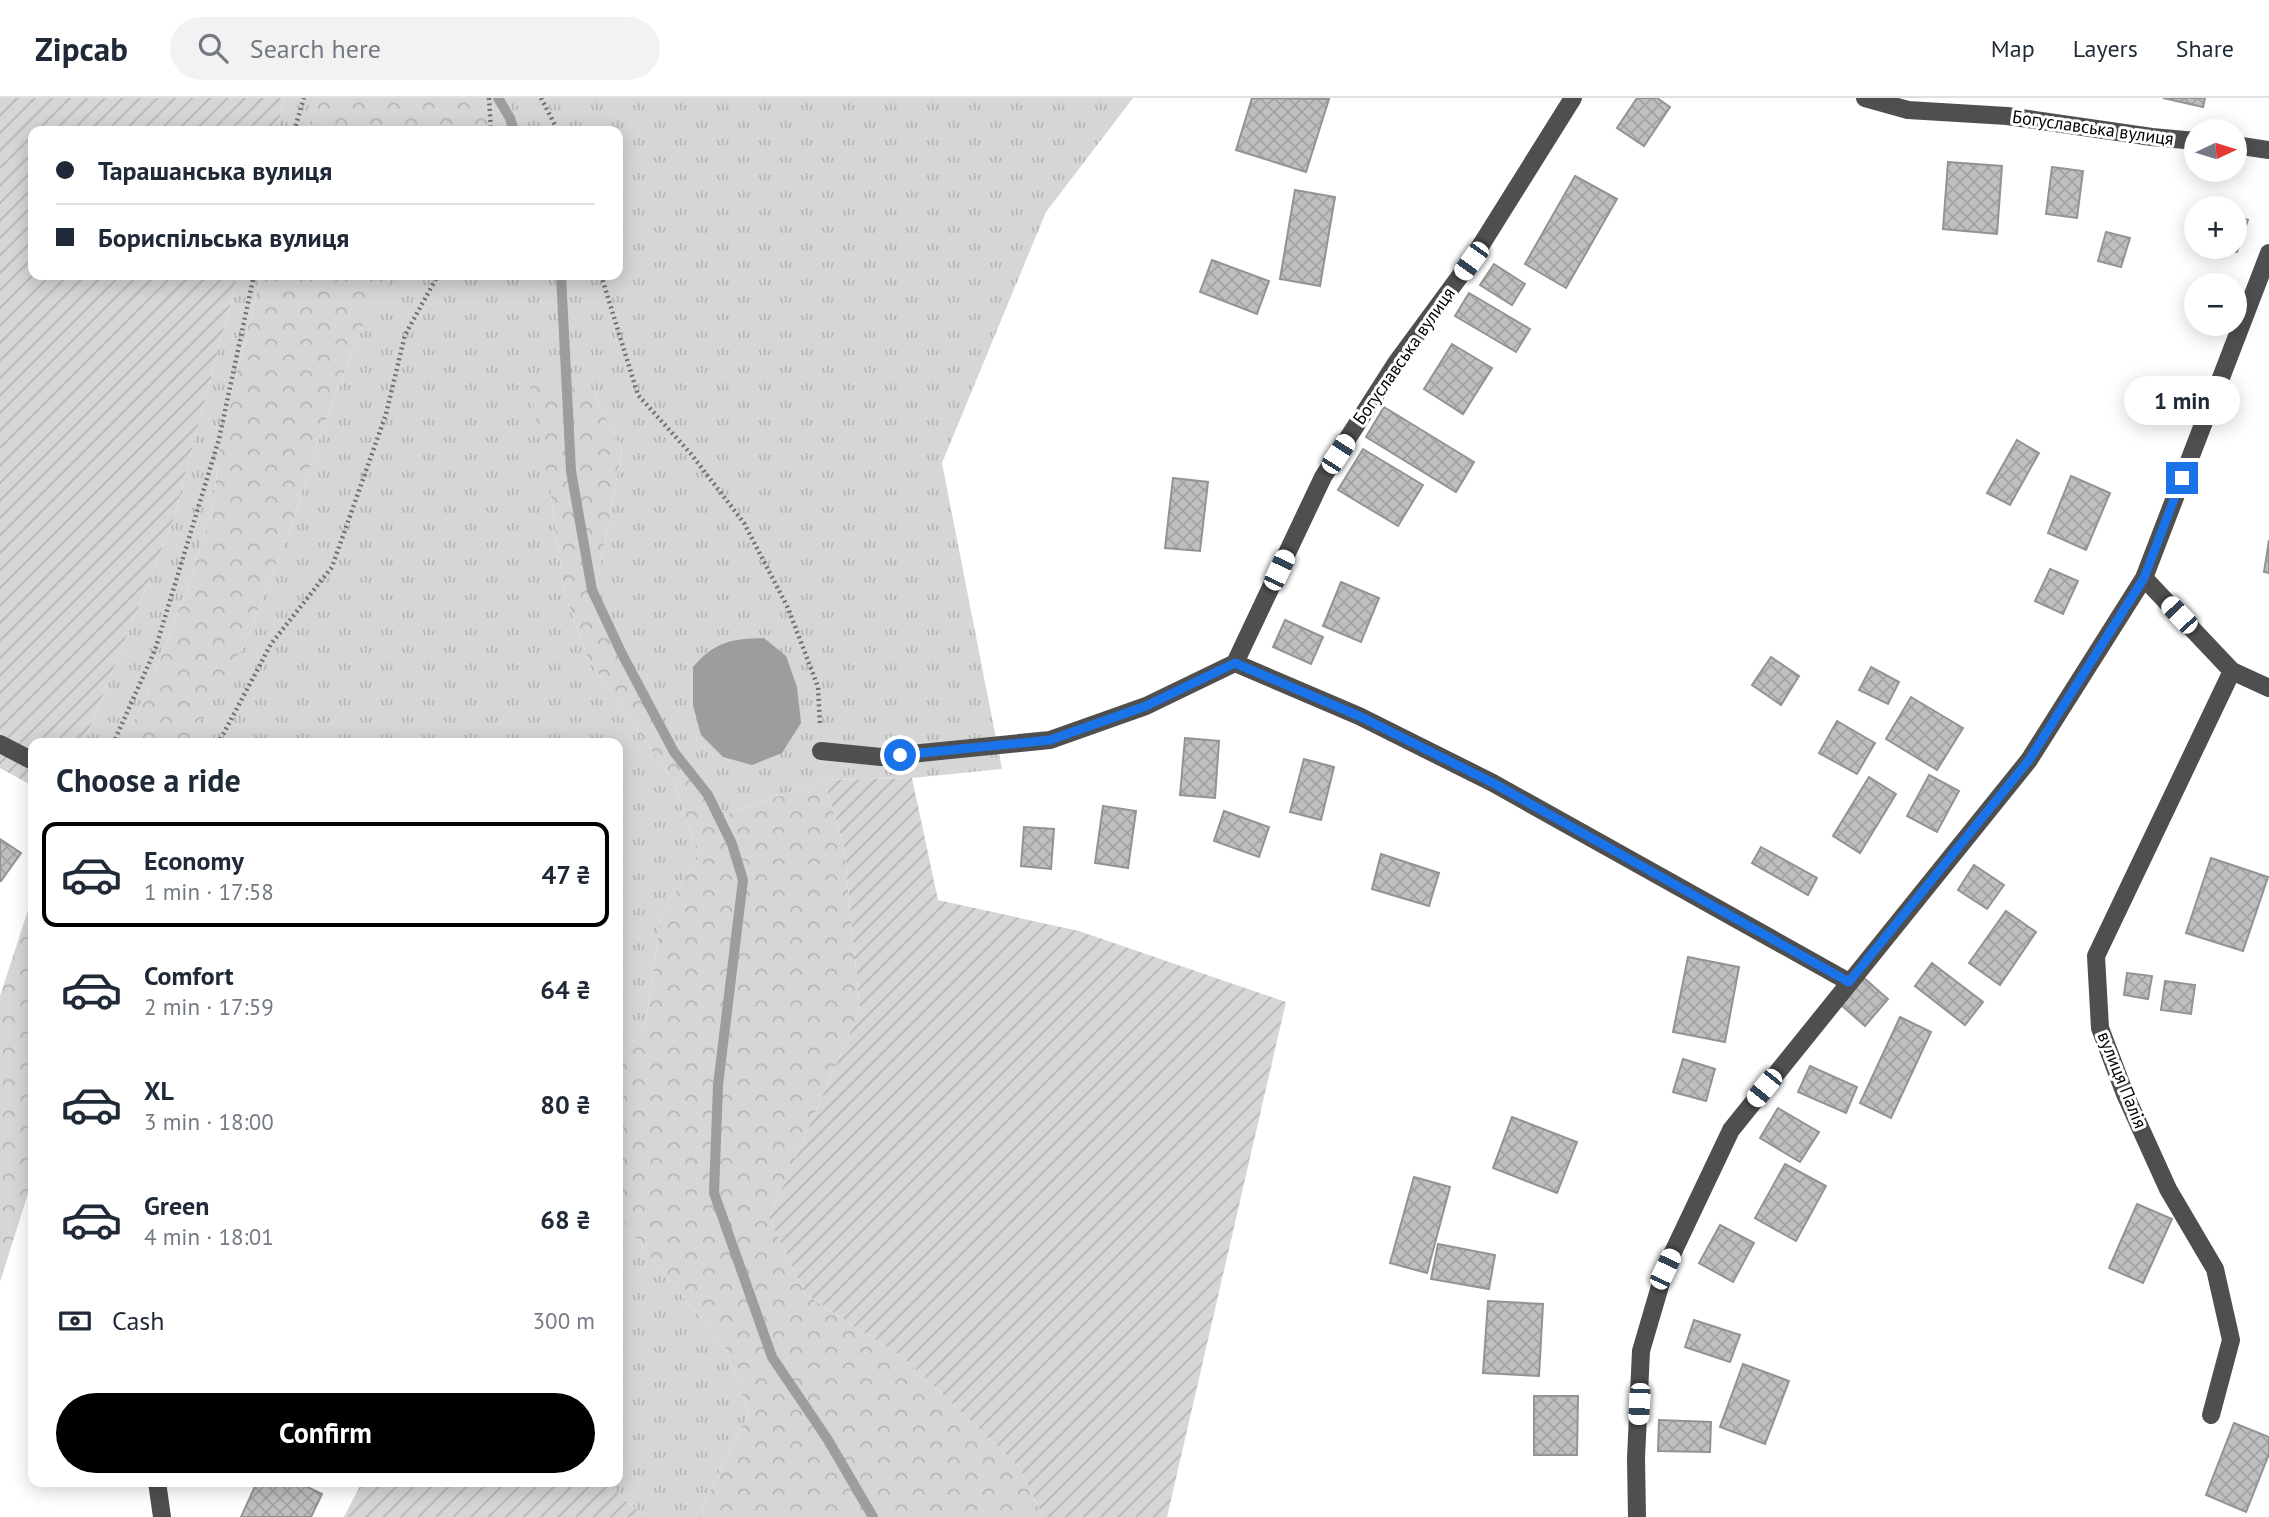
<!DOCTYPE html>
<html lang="en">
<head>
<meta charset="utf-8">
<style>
	:root { --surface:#fff; --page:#f2f2f3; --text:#1f2937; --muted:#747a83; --line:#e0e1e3; --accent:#000 }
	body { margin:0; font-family:"PT Sans",sans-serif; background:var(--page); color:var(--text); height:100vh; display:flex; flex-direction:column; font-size:26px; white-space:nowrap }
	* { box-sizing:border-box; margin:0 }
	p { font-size:23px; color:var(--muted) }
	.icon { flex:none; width:38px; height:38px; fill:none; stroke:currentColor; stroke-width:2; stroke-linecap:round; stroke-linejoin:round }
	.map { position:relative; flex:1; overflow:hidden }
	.drawer { position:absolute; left:28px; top:640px; width:595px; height:749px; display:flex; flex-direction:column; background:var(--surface); border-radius:14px; box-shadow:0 4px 18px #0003 }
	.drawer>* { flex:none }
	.hud { position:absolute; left:28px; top:28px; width:595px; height:154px; border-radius:14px; box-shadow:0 4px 18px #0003; display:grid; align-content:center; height:154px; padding:0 28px; background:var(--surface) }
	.needle { width:46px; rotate:86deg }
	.controls { position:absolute; left:2184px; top:21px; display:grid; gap:14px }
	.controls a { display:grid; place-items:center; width:63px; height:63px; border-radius:50%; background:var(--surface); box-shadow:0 4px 18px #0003; font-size:35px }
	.end { position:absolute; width:32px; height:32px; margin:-16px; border:9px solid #1a73e8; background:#fff; box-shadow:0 0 0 4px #fff }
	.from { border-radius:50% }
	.bubble { position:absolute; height:49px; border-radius:24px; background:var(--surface); box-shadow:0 4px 18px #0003; font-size:23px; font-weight:700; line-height:49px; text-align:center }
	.car { position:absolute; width:21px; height:42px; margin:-21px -10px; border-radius:9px; box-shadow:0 0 5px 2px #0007; background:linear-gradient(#fff 24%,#345 0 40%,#fff 0 76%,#345 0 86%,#fff 0) }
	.hud b { display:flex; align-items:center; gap:24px; height:66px; font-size:26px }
	.hud b+b { border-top:2px solid var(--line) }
	.hud i { width:18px; height:18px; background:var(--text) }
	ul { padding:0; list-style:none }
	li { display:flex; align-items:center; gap:21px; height:105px; margin:0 14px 10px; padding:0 14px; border:4px solid transparent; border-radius:14px }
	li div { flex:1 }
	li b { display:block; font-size:26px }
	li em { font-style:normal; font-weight:700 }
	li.current { border-color:var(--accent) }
	li>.icon { width:63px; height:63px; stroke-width:1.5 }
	h2 { padding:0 28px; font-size:32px; line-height:84px }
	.pay { display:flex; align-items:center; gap:18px; height:77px; padding:0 28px; font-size:26px }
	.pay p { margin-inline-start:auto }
	.primary-button { display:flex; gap:14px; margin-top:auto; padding:14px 28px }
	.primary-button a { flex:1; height:80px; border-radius:42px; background:var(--accent); color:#fff; font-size:28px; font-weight:700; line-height:80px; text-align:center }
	header { display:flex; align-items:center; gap:42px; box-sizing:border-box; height:98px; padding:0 35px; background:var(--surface); border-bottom:2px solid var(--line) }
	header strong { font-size:33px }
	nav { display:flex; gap:38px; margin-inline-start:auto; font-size:24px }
	.search { width:490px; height:63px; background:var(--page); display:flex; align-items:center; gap:18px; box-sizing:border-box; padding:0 24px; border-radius:38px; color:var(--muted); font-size:26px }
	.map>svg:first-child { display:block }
</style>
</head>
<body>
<header>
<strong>Zipcab</strong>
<div class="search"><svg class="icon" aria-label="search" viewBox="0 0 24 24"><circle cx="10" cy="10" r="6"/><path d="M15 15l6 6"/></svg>Search here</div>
<nav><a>Map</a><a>Layers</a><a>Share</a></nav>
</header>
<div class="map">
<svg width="2269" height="1419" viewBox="0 0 2269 1419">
	<defs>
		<pattern id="grass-tufts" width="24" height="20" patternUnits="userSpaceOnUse" patternTransform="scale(1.75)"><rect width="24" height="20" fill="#d6d6d6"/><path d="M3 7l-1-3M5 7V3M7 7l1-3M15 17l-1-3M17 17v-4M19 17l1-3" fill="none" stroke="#b6b6b6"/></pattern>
		<pattern id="forest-crowns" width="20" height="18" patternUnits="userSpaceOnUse" patternTransform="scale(1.75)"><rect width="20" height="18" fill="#d6d6d6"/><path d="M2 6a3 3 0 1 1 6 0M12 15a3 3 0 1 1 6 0" fill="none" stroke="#b6b6b6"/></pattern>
		<pattern id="garden-furrows" width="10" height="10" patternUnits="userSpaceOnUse" patternTransform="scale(1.75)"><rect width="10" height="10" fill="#d6d6d6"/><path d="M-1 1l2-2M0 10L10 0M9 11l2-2" fill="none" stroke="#b6b6b6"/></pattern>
		<pattern id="building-cross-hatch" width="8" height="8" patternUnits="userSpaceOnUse" patternTransform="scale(1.75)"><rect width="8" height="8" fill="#bfbfbf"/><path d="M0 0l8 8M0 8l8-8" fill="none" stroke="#a2a2a2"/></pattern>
	</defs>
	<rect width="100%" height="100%" fill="#fff"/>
	<g fill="url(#grass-tufts)">
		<path d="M285 0H320L306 33H276Z"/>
		<path d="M488 0H1133L1046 114 942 365 1002 671 912 680 824 682 725 717 645 601 596 490 622 352 590 287 551 398 564 494 588 561 675 686 699 759 662 814 645 929 618 962V646H186L245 545 289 433 321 335 364 225 392 177H618V33H500Z"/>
		<path d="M238 177H261L221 335 213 410 187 491 146 598 123 646H83L173 423Z"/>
		<path d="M618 1116 655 1165 725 1249 749 1315 702 1409 704 1419H645L605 1384H618Z"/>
	</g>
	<g fill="url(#forest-crowns)">
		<path d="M320 0H488L500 33H306Z"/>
		<path d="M261 177H392L364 225 321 335 289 433 245 545 190 641 186 646H123L146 598 187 491 213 410 221 335Z"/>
		<path d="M529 285 590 287 622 352 596 490 646 601 725 717 824 682 844 748 860 912 769 1120 806 1197 905 1261 1020 1370 1043 1419H704L702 1409 749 1315 725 1249 655 1165 618 1116V962L645 929 662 814 699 759 675 686 588 561 564 494 551 398Z"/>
		<path d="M33 797V1080L0 1184V898Z"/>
	</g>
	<g fill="url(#garden-furrows)">
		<path d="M0 0H285L276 33H33V177H238L173 423 83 646H33V688L0 670Z"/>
		<path d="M912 680 938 802 1079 833 1286 904 1167 1419H1043L1020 1370 905 1261 806 1197 769 1120 860 912 844 748 824 682Z"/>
		<path d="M362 1384H605L645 1419H344Z"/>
	</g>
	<path fill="#9d9d9d" d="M764 540 786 558 797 589 801 625 782 655 752 667 723 659 701 637 693 607V569C715 543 732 541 764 540Z"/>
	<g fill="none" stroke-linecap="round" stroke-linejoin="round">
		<g stroke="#9d9d9d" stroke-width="10">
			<path d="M498 0 510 20 514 33"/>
			<path d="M561 177 571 373 592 492 622 556 674 654 708 697 732 746 743 782 718 987 714 1095 772 1259 828 1342 873 1419"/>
		</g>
	</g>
	<g fill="url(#building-cross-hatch)" stroke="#939393" stroke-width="2">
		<path d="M1252 0 1329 1 1306 74 1236 52Z"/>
		<path d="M1637 0H1657L1670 9 1644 48 1617 30Z"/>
		<path d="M2163 0H2205L2203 9Z"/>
		<path d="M1948 64 2002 68 1997 136 1943 131Z"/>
		<path d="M2052 69 2083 73 2077 120 2046 116Z"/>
		<path d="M1575 78 1617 101 1566 190 1525 166Z"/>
		<path d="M1295 92 1335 99 1320 188 1280 181Z"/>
		<path d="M2235 118 2248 122 2237 154 2219 149H2235Z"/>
		<path d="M2106 134 2130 140 2121 169 2098 163Z"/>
		<path d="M1212 162 1269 183 1257 216 1200 194Z"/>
		<path d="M1494 166 1525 186 1512 207 1480 187Z"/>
		<path d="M1469 195 1530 231 1516 254 1455 218Z"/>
		<path d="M1452 246 1492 270 1463 316 1424 291Z"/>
		<path d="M1384 309 1474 364 1456 394 1366 339Z"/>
		<path d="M2017 342 2039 355 2010 407 1987 395Z"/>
		<path d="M1363 351 1423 387 1398 428 1338 392Z"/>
		<path d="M2071 378 2110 395 2086 452 2048 435Z"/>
		<path d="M1173 380 1208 384 1200 453 1165 450Z"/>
		<path d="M2269 442V475L2264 474Z"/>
		<path d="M2050 471 2078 483 2063 516 2035 503Z"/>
		<path d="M1341 484 1379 500 1361 544 1323 528Z"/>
		<path d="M1285 522 1323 539 1311 566 1273 549Z"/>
		<path d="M1771 559 1799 578 1781 607 1752 587Z"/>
		<path d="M1871 569 1899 584 1888 606 1859 592Z"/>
		<path d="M1911 599 1963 630 1937 672 1886 641Z"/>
		<path d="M1837 623 1875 645 1857 676 1819 655Z"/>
		<path d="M1185 640 1219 643 1215 700 1180 697Z"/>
		<path d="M1304 661 1334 669 1321 722 1290 714Z"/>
		<path d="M1929 677 1959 693 1937 734 1907 718Z"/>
		<path d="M1869 679 1896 696 1860 755 1833 738Z"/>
		<path d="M1103 708 1136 713 1128 770 1095 765Z"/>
		<path d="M1224 713 1269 729 1259 759 1214 743Z"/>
		<path d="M1024 729 1054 731 1051 771 1021 768Z"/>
		<path d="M0 741 21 755 1 783H0Z"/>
		<path d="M1761 749 1817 780 1808 797 1752 765Z"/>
		<path d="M1381 756 1439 775 1429 808 1372 791Z"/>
		<path d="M2211 760 2268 779 2243 853 2186 835Z"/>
		<path d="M1974 767 2004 787 1987 811 1958 792Z"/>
		<path d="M2006 813 2036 834 2000 887 1969 865Z"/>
		<path d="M1688 859 1739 869 1725 944 1673 934Z"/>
		<path d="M1932 865 1983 904 1965 927 1915 888Z"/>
		<path d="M2127 875 2152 878 2148 901 2124 897Z"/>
		<path d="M1864 880 1888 901 1865 928 1841 907Z"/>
		<path d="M2165 883 2195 887 2191 916 2161 912Z"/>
		<path d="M1900 919 1931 934 1891 1020 1860 1005Z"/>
		<path d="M1683 961 1715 971 1706 1003 1673 994Z"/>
		<path d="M1810 968 1857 989 1846 1015 1798 994Z"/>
		<path d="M1778 1010 1819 1034 1800 1064 1760 1040Z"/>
		<path d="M1512 1019 1577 1044 1557 1095 1493 1070Z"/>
		<path d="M1785 1066 1826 1088 1796 1143 1755 1120Z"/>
		<path d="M1414 1079 1450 1089 1427 1175 1390 1165Z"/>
		<path d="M2137 1106 2172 1121 2143 1185 2109 1170Z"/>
		<path d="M1720 1127 1754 1145 1733 1184 1699 1165Z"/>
		<path d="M1438 1146 1495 1157 1489 1191 1431 1181Z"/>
		<path d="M1488 1203 1543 1206 1539 1278 1483 1275Z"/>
		<path d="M1694 1222 1740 1237 1730 1264 1685 1249Z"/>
		<path d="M1743 1266 1789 1283 1765 1346 1720 1329Z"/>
		<path d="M1534 1298H1578L1577 1357H1534Z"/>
		<path d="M1659 1322 1711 1324 1710 1354 1658 1353Z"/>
		<path d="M2234 1325 2269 1339V1356L2246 1414 2206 1397Z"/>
		<path d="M257 1384H297L322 1396 311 1419H241Z"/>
	</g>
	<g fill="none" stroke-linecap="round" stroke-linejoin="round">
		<g stroke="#717171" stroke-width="4.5" stroke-dasharray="2 3.5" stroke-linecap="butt">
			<path d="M489 0 491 33"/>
			<path d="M541 0 558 33"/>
			<path d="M294 33 304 0"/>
			<path d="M601 177 638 297 691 356 744 425 788 510 818 589 820 627"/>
			<path d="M113 646 155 552 219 341 254 177"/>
			<path d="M218 646 271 546 332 469 386 316 405 237 438 177"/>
		</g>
		<g stroke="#4f4f4f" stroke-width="18">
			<path d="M1865 0 1908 12 2007 18 2152 39 2196 43"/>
			<path d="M2235 47 2269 52"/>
			<path d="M2144 480 2232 573 2269 590"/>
			<path d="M1235 565 1323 379 1396 265 1471 163 1573 0"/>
			<path d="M0 646 33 663"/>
			<path d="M821 653 881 659 1050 642 1146 608 1235 565 1359 618 1493 685 1849 884"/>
			<path d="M2211 1317 2231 1242 2215 1171 2168 1091 2125 996 2100 930 2096 858 2232 573"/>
			<path d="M157 1384 162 1419"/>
			<path d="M1637 1419 1636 1360 1641 1253 1665 1171 1731 1032 2029 662 2144 480 2269 155"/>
		</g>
	</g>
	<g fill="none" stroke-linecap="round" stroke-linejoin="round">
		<path stroke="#1a73e8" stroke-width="9" d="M900 657 1050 642 1146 608 1235 565 1359 618 1493 685 1849 884 2029 662 2144 480 2182 380"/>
	</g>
	<g text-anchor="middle" stroke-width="6" stroke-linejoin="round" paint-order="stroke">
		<g font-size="18" fill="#000" stroke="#fff">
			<text transform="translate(2093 30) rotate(8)" y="6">Богуславська вулиця</text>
			<text transform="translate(1404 258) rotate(-55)" y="6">Богуславська вулиця</text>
			<text transform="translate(2122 982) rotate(68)" y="6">вулиця Палія</text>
		</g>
	</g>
</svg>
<div class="controls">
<a><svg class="needle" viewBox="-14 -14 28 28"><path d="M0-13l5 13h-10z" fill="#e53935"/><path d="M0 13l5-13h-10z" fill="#747a83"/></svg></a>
<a>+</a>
<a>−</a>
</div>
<i class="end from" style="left:900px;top:657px"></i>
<i class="end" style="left:2182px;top:380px"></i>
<div class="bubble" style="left:2124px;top:278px;width:116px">1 min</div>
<i class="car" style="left:1471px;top:163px;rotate:216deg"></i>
<i class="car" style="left:1338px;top:356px;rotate:33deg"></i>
<i class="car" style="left:1279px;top:472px;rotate:25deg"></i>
<i class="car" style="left:2179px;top:517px;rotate:317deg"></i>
<i class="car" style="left:1764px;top:990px;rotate:219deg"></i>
<i class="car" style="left:1665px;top:1171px;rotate:25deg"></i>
<i class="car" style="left:1639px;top:1306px;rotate:183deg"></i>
<div class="hud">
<b><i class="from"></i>Тарашанська вулиця</b>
<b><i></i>Бориспільська вулиця</b>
</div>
<section class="drawer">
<h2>Choose a ride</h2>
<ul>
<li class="current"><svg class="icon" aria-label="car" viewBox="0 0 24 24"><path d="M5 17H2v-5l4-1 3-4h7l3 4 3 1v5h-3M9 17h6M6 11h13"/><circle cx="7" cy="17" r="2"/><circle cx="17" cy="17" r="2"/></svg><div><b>Economy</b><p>1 min · 17:58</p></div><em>47 ₴</em></li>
<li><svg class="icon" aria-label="car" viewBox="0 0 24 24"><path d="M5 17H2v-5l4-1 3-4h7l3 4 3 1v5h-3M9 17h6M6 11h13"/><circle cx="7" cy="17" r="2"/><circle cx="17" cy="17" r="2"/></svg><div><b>Comfort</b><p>2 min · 17:59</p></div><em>64 ₴</em></li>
<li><svg class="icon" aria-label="car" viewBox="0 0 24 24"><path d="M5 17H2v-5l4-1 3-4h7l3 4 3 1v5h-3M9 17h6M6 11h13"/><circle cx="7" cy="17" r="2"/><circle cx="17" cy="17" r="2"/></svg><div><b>XL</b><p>3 min · 18:00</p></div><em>80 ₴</em></li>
<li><svg class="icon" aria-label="car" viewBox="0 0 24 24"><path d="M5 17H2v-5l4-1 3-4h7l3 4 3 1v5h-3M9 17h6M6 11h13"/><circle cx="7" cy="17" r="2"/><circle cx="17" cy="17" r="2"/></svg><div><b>Green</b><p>4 min · 18:01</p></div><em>68 ₴</em></li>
</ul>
<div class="pay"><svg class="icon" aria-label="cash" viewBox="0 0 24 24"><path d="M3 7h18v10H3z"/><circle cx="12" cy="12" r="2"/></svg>Cash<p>300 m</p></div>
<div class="primary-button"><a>Confirm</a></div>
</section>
</div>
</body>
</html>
